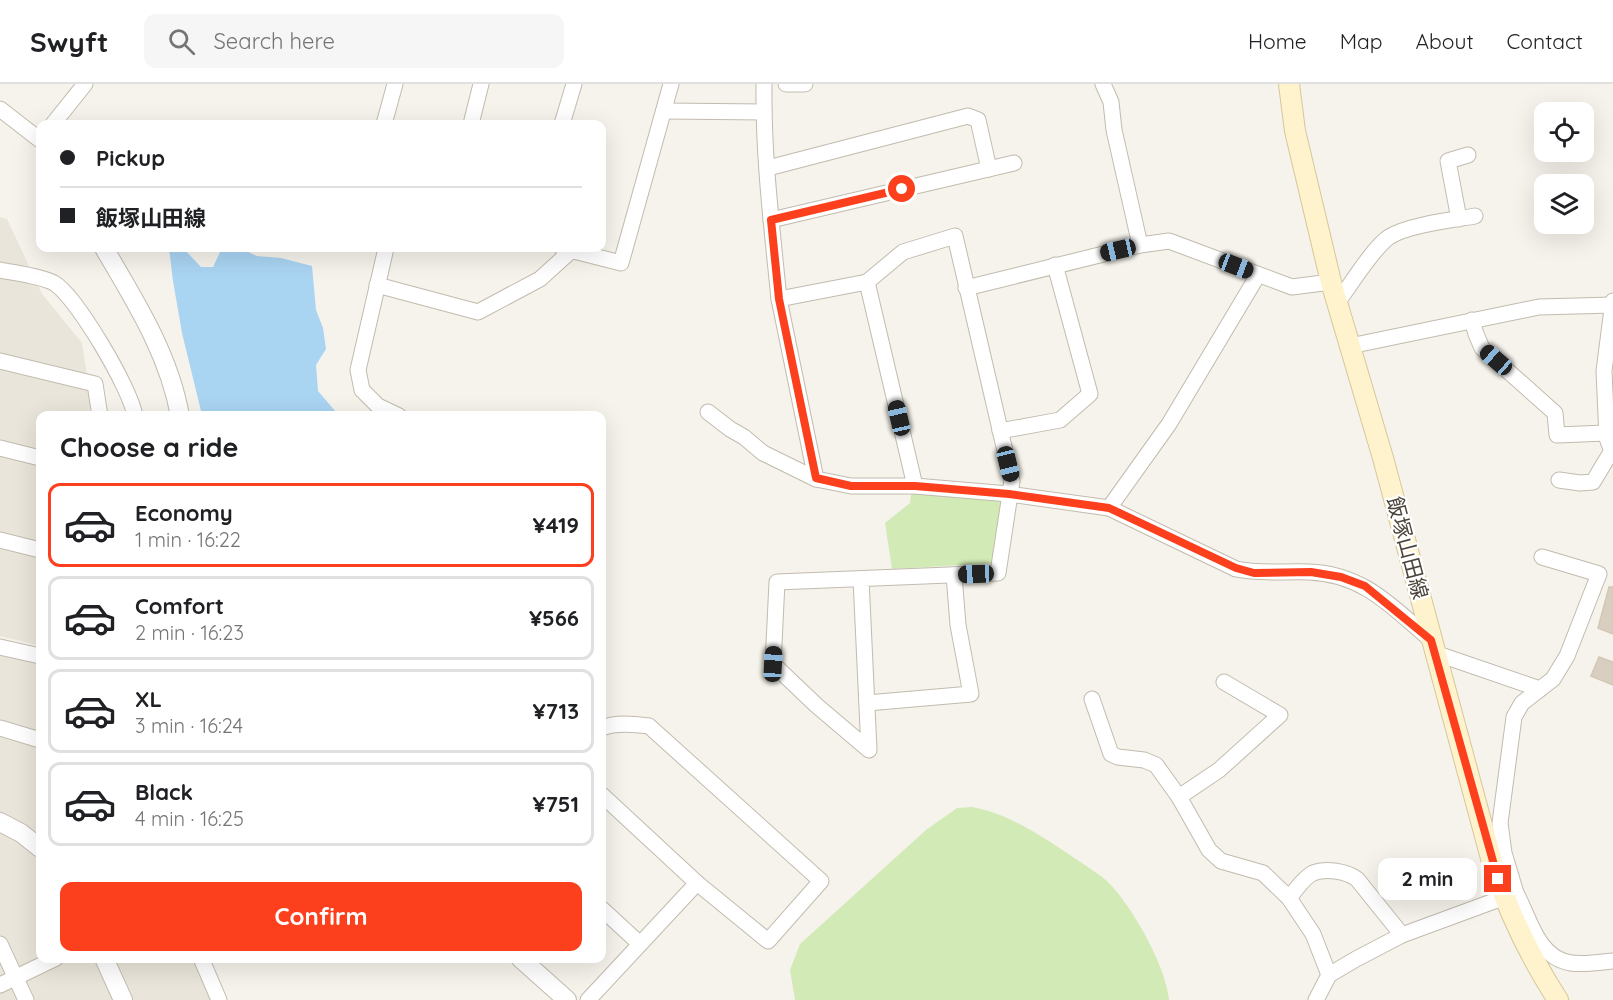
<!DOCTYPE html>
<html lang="en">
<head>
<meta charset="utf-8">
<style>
	:root { --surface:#fff; --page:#f6f6f6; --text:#202124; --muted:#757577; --line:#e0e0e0; --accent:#fc3f1d }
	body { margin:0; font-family:Quicksand,"Noto Sans JP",sans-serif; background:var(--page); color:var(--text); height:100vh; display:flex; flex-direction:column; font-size:22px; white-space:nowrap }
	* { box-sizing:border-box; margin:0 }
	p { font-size:20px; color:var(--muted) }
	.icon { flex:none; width:33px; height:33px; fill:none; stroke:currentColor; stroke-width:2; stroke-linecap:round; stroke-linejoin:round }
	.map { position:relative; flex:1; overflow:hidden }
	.sheet { position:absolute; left:36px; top:327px; width:570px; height:552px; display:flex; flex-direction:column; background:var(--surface); border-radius:12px; box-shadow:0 6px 24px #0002 }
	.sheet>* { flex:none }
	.top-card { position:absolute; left:36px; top:36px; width:570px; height:132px; border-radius:12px; box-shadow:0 6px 24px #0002; display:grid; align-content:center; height:132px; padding:0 24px; background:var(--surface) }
	.fabs { position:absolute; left:1534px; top:18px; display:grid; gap:12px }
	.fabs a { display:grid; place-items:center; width:60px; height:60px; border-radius:12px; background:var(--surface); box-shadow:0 6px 24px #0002; font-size:30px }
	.end { position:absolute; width:27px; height:27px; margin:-14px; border:8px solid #fc3f1d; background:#fff; box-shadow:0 0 0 3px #fff }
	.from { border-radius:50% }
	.bubble { position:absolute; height:42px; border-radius:12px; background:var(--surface); box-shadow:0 6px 24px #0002; font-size:20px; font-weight:800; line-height:42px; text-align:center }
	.car { position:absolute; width:18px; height:36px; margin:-18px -9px; border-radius:8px; box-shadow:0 0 4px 2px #0007; background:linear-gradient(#222 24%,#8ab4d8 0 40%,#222 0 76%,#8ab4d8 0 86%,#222 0) }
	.top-card b { display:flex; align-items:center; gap:21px; height:57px; font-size:22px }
	.top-card b+b { border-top:2px solid var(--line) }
	.top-card i { width:15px; height:15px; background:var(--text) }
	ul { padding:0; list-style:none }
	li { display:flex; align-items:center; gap:18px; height:84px; margin:0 12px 9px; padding:0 12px; border:3px solid var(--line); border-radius:12px }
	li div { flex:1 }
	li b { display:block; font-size:22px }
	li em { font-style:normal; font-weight:800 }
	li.active { border-color:var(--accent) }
	li>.icon { width:54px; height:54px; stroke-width:1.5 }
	h2 { padding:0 24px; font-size:27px; line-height:72px }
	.action { display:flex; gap:12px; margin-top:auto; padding:12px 24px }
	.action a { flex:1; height:69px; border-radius:12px; background:var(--accent); color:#fff; font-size:24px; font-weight:800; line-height:69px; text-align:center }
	header { display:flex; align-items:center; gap:36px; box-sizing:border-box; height:84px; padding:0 30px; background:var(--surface); border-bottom:2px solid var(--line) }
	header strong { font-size:28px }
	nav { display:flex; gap:33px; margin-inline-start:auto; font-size:21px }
	.search { width:420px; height:54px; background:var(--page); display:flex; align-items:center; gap:15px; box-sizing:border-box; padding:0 21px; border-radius:12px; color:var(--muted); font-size:22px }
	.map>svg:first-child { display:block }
</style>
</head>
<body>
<header>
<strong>Swyft</strong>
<div class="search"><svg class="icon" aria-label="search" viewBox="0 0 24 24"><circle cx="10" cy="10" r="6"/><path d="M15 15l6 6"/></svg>Search here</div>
<nav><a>Home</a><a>Map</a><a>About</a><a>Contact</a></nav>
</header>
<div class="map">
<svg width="1613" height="916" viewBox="0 0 1613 916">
	<rect width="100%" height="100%" fill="#f6f3ec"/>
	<g fill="#eae5da">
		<path d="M0 133 7 135 42 210 82 259 89 305 90 331 40 332V562L0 552Z"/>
		<path d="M0 569 40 579V874L209 875 227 916H0Z"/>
	</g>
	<g fill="#d2eab5">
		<path d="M911 410 995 414 1004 421 995 479 892 485 885 439 910 419Z"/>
		<path d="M972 723C1012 730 1049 757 1082 779 1090 785 1101 791 1108 798 1132 822 1166 882 1169 916H795L790 886 800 860 926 746 957 724Z"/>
	</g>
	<path fill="#a9d4f2" d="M169 164 184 165 201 183H213L222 164H239L257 172 281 174 312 182 316 226 323 244 326 265 316 281 318 307 336 328 342 331H202L182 249 173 197Z"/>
	<g fill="#d8cfc1" stroke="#d3c7b4" stroke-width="1.5">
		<path d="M1609 503H1613V550L1598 544Z"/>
		<path d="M1599 573 1613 578V601L1591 592Z"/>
	</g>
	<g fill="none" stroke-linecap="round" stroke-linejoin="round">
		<g stroke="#c2bbae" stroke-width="17">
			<g id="minor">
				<path d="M764 0C763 72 772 144 779 215"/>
				<path d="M786 0H805"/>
				<path d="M1103 0 1111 18 1114 46 1140 161"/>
				<path d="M0 25 40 56"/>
				<path d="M664 27 764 28"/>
				<path d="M53 40 85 0"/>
				<path d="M384 40 395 0"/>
				<path d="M471 40 481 0"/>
				<path d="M562 40 574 0"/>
				<path d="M768 84 968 32 978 36 989 85"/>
				<path d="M1459 135 1448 77 1468 71"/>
				<path d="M771 136 1014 79"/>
				<path d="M386 164 358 286 362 306 378 322 399 332"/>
				<path d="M562 164 621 179 671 0"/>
				<path d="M0 186C15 189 41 192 54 199 76 212 131 305 135 332"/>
				<path d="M867 198 915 402"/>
				<path d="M377 201 478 228 540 195 572 166"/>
				<path d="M966 204 1140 161 1169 157 1292 203 1331 198"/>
				<path d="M1613 217 1604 287 1607 354 1613 371"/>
				<path d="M1337 219C1350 202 1372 165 1389 153 1408 141 1452 136 1475 132"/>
				<path d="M1472 236 1476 250 1482 264 1555 329 1557 351 1606 349"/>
				<path d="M1350 262 1539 223 1613 221"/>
				<path d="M0 277 95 300 100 332"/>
				<path d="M708 328 730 345 744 353 763 369 816 395 851 402H915L1009 410 1109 424 1236 485C1260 490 1284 487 1309 488 1364 490 1392 523 1431 556"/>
				<path d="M1000 347 1060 336 1090 310 1055 181"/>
				<path d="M0 364 40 374"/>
				<path d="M816 395 779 215 867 198 903 168 955 152 1012 397 998 489 777 498 773 580 816 621 869 666 861 495"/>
				<path d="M1559 396 1580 399 1593 398 1611 368"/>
				<path d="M1109 424 1169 340 1258 191"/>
				<path d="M0 456 40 466"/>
				<path d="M0 563 40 572"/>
				<path d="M1435 569 1540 605"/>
				<path d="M1092 615 1111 670 1118 673 1144 676 1156 681 1179 713 1209 766 1221 777 1263 789 1289 814 1313 850 1329 891"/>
				<path d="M867 619 971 610 958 541 954 491"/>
				<path d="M0 644 40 656"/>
				<path d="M602 644C615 638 634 640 649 642L821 797 768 857 697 799 602 711"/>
				<path d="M1179 713 1219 686 1280 631 1224 598"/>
				<path d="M1516 809 1504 769 1500 739 1514 633 1522 619 1553 595 1567 572 1599 490 1542 473"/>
				<path d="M1289 814C1296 806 1303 794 1313 789 1326 784 1346 787 1357 795L1402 851"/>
				<path d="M602 825 640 860"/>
				<path d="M0 860 26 916"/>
				<path d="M201 874 219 916"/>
				<path d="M0 901 56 874"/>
				<path d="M588 916 697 799"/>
				<path d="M1316 916 1329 891 1356 875 1402 851 1516 809C1530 834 1537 874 1571 879 1585 881 1599 878 1613 877"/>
			</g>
		</g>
		<g stroke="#c2bbae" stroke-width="20">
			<g id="tertiary">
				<path d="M104 164C135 217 169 270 180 332"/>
				<path d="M0 738 21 749 40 764"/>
				<path d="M104 874 123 916"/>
				<path d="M520 874 567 916"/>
			</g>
		</g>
		<g stroke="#d6c79b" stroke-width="22">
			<path id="secondary" d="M1289 0 1295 47 1331 198 1383 374 1492 778C1508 827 1530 873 1558 916"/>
		</g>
		<use href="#minor" stroke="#fff" stroke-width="15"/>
		<use href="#tertiary" stroke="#fff" stroke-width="18"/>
		<use href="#secondary" stroke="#fff3cd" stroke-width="20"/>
	</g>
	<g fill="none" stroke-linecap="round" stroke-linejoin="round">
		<path stroke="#fc3f1d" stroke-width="8" d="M902 105 771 136 779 215 816 394 851 402H915L939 404 1009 410 1109 424 1236 484 1254 489 1311 488 1341 493 1365 502 1431 556 1498 795"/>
	</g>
	<g text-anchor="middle" stroke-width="4.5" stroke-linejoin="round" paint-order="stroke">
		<g font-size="21" fill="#4b4439" stroke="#fff">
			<text transform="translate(1407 464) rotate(75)" y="7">飯塚山田線</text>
		</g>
	</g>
</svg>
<div class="fabs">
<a><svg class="icon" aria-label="locate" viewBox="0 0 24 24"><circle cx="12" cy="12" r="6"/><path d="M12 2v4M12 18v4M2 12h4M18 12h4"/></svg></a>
<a><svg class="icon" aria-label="layers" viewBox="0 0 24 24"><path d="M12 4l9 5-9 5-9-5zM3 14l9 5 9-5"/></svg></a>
</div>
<i class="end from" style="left:902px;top:105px"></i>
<i class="end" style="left:1498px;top:795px"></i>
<div class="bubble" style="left:1378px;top:774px;width:99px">2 min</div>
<i class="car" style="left:1118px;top:166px;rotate:257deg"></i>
<i class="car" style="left:1236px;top:182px;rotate:111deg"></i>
<i class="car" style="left:1496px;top:276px;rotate:311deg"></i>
<i class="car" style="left:899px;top:334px;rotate:347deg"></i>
<i class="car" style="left:1008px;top:380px;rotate:166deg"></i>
<i class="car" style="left:976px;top:490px;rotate:268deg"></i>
<i class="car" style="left:773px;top:580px;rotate:3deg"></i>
<div class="top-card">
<b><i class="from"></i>Pickup</b>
<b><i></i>飯塚山田線</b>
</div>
<section class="sheet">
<h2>Choose a ride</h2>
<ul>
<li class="active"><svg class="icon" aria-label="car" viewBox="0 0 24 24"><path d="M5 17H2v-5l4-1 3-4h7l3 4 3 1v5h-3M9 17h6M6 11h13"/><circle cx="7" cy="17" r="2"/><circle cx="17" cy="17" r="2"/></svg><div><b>Economy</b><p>1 min · 16:22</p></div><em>¥419</em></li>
<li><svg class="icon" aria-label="car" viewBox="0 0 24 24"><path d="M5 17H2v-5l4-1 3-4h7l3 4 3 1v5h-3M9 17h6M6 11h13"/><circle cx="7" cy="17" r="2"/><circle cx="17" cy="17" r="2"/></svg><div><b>Comfort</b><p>2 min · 16:23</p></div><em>¥566</em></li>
<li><svg class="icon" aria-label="car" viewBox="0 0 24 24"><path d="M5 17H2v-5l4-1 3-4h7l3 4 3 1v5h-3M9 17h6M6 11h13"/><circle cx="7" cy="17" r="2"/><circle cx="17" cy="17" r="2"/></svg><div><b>XL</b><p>3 min · 16:24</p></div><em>¥713</em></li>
<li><svg class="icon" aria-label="car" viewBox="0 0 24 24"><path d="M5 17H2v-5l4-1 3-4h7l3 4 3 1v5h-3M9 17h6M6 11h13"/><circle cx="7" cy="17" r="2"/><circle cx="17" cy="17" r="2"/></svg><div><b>Black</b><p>4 min · 16:25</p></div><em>¥751</em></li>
</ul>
<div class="action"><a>Confirm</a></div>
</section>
</div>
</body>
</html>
